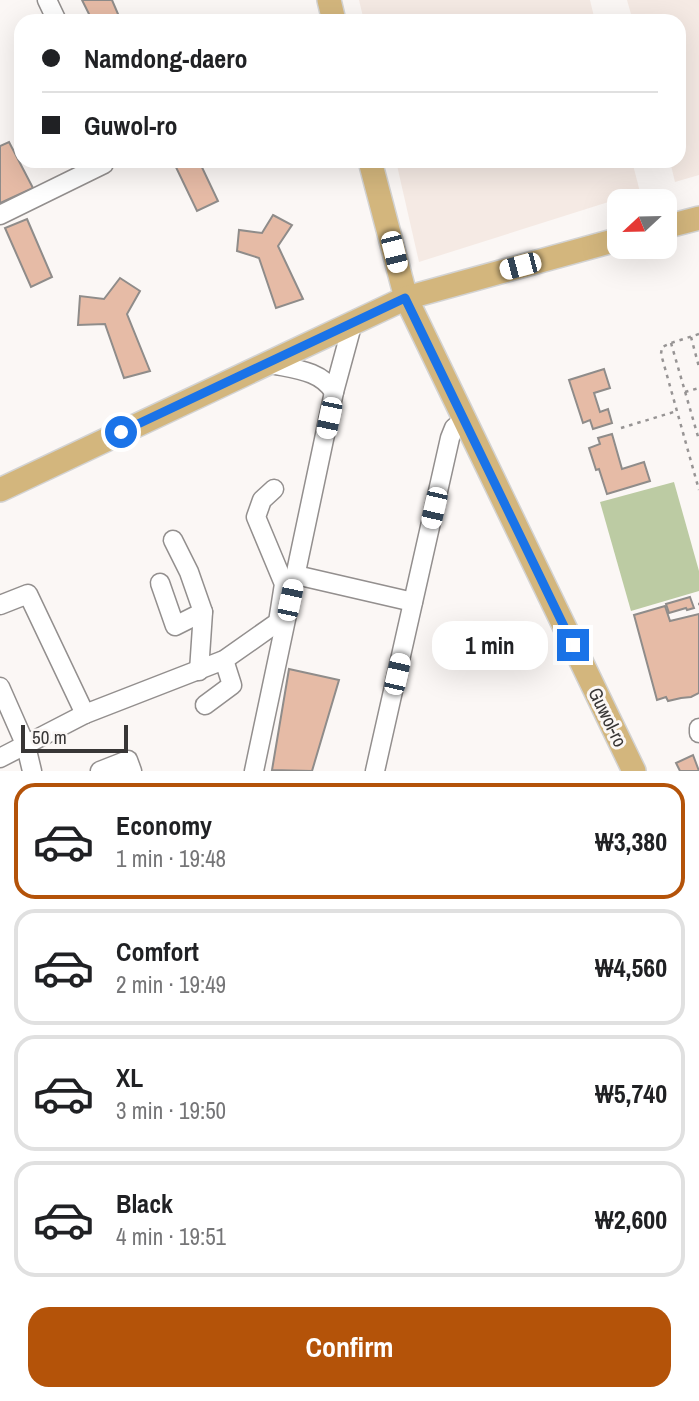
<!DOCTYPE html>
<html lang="en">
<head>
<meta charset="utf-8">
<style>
	:root { --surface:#fff; --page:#f6f6f6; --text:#202124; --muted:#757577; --line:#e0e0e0; --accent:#b45309 }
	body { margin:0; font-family:"Archivo Narrow",sans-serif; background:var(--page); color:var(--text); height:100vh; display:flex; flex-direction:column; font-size:26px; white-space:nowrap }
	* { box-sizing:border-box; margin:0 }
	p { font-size:23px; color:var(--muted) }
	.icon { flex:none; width:38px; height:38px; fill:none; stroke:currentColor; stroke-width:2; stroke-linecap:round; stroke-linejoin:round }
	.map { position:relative; height:771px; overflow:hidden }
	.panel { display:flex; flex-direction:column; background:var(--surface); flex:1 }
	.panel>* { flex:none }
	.top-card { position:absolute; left:14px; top:14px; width:672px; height:154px; border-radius:21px; box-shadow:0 7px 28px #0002; display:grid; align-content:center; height:154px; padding:0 28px; background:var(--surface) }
	.needle { width:46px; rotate:248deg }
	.tools { position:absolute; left:607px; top:189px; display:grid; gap:14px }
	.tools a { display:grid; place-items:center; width:70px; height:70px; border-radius:14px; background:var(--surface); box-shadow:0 7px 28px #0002; font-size:35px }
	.scale { position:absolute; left:21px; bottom:18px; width:107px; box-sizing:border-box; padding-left:7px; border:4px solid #383636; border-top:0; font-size:19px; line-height:24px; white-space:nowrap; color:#383636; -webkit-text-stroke:5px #fbf7f5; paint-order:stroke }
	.end { position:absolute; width:32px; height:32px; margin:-16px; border:9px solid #1a73e8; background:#fff; box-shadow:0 0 0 4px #fff }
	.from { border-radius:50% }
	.bubble { position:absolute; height:49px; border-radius:21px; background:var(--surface); box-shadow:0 7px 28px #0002; font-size:23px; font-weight:700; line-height:49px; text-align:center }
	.car { position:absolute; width:21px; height:42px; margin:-21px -10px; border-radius:9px; box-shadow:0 0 5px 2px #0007; background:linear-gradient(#fff 24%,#345 0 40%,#fff 0 76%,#345 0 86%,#fff 0) }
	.top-card b { display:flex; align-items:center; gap:24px; height:66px; font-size:26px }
	.top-card b+b { border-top:2px solid var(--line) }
	.top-card i { width:18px; height:18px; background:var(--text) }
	ul { padding:12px 0 0; list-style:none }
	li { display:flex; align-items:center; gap:21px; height:116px; margin:0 14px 10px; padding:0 14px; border:4px solid var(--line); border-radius:21px }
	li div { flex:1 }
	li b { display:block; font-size:26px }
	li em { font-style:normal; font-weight:700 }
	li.on { border-color:var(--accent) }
	li>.icon { width:63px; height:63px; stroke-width:1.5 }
	.button { display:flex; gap:14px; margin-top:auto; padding:14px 28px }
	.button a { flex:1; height:80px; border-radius:21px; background:var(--accent); color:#fff; font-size:28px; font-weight:700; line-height:80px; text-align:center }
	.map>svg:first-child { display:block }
</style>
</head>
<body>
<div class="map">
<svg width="699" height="771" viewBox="0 0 699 771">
	<rect width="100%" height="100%" fill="#fbf7f5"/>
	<g fill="#f5eae4">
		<path d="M359 0H590L595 21H364Z"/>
		<path d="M627 0H699V175L675 182 670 161H679V21H633Z"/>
		<path d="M396 161H632L640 192 419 262Z"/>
	</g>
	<path fill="#bccba3" d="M674 482 699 571V591L631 611 600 502Z"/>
	<g fill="#e6bba6" stroke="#8f8c8a" stroke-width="2">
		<path d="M82 0H112L121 21H79L90 16Z"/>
		<path d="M9 142 33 188 0 203V146Z"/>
		<path d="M173 161H199L218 201 197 211Z"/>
		<path d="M273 215 292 225 278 246 303 299 276 308 259 258 237 251 239 230 262 233Z"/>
		<path d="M27 219 52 277 31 287 5 228Z"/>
		<path d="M120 278 140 291 127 314 150 371 124 378 105 324 78 325 80 296 104 299Z"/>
		<path d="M604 369 610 388 594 393 600 412 608 409 612 423 593 429 590 420 583 423 569 380Z"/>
		<path d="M612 434 622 469 644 462 650 481 607 494 599 469 596 470 589 448 600 444 598 438Z"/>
		<path d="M690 597 694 608 687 610 686 608 669 613 666 604Z"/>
		<path d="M665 606 670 621 699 614V693L691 697 681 698 668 701 666 697 657 700 634 615Z"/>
		<path d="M289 669 339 680 312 771 272 770Z"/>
		<path d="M693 755 699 771H680L676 763Z"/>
	</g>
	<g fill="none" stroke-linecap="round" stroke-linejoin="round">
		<g stroke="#938f8e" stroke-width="21">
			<g id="minor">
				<path d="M47 0 57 21"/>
				<path d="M0 215 104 164 105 161"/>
				<path d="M267 363C291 369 320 369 334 392L353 322"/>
				<path d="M173 540 189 572 203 612 199 671"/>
				<path d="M296 575 413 602"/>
				<path d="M160 583 175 626 203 612"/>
				<path d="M0 605 28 594 85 714"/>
				<path d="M0 687 26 746 32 771"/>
				<path d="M205 705 232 685 224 660"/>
				<path d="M699 728V733"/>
				<path d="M0 758 85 714 224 660 278 622 284 584 256 517 262 500 274 489"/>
				<path d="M100 771 128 760 132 771"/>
				<path d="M254 771 334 392"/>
				<path d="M375 771 450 438 454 428 464 419"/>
			</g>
		</g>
		<g stroke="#d3d3d3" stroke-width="26">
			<g id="major">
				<path d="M329 0 334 21"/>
				<path d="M370 161 406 298 634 771"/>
				<path d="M665 227 699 218"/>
				<path d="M0 490 406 298 620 239"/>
			</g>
		</g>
		<g stroke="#979494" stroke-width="2.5" stroke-dasharray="3.5 5" stroke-linecap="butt">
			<path d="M699 334 671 343 662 347 661 354 699 490"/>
			<path d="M691 337 699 367"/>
			<path d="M671 343 699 440"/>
			<path d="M685 392 699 388"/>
			<path d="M621 428 677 411"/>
			<path d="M698 604H699"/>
		</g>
		<use href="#minor" stroke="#fff" stroke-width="18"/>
		<use href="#major" stroke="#d3b67d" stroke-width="23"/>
	</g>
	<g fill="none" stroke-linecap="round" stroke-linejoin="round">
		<path stroke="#1a73e8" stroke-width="9" d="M121 432 405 298 573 645"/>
	</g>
	<g text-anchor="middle" stroke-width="6" stroke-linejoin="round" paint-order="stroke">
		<g font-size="19" fill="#383636" stroke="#fbf7f5">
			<text transform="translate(608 717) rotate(64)" y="7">Guwol-ro</text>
		</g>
	</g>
</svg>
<div class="tools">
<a><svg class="needle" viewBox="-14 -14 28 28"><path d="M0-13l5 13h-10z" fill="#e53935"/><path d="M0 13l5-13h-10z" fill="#757577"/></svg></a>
</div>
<div class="scale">50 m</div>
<i class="end from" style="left:121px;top:432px"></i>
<i class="end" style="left:573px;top:645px"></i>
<div class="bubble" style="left:432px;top:621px;width:116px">1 min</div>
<i class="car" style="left:394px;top:252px;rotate:166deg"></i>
<i class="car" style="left:520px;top:266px;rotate:255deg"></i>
<i class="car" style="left:329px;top:418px;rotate:192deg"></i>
<i class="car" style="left:434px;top:508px;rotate:193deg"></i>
<i class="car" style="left:290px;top:600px;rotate:12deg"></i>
<i class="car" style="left:397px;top:674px;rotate:13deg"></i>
<div class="top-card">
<b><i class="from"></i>Namdong-daero</b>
<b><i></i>Guwol-ro</b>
</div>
</div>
<section class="panel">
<ul>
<li class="on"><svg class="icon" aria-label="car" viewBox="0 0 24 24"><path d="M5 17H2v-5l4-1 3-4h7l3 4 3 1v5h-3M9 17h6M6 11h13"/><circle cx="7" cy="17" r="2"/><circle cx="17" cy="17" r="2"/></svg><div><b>Economy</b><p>1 min · 19:48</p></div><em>₩3,380</em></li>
<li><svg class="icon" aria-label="car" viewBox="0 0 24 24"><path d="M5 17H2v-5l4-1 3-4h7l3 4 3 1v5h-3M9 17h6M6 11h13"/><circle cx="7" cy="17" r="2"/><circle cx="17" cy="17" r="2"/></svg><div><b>Comfort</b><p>2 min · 19:49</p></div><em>₩4,560</em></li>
<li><svg class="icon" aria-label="car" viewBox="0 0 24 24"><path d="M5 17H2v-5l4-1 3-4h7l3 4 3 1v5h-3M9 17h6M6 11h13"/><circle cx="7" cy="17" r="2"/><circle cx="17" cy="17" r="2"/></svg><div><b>XL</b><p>3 min · 19:50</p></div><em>₩5,740</em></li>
<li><svg class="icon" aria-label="car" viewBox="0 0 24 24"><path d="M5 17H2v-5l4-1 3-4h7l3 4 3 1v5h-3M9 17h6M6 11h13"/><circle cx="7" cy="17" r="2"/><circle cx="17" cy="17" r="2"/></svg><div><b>Black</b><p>4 min · 19:51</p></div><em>₩2,600</em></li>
</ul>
<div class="button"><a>Confirm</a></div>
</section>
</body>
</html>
